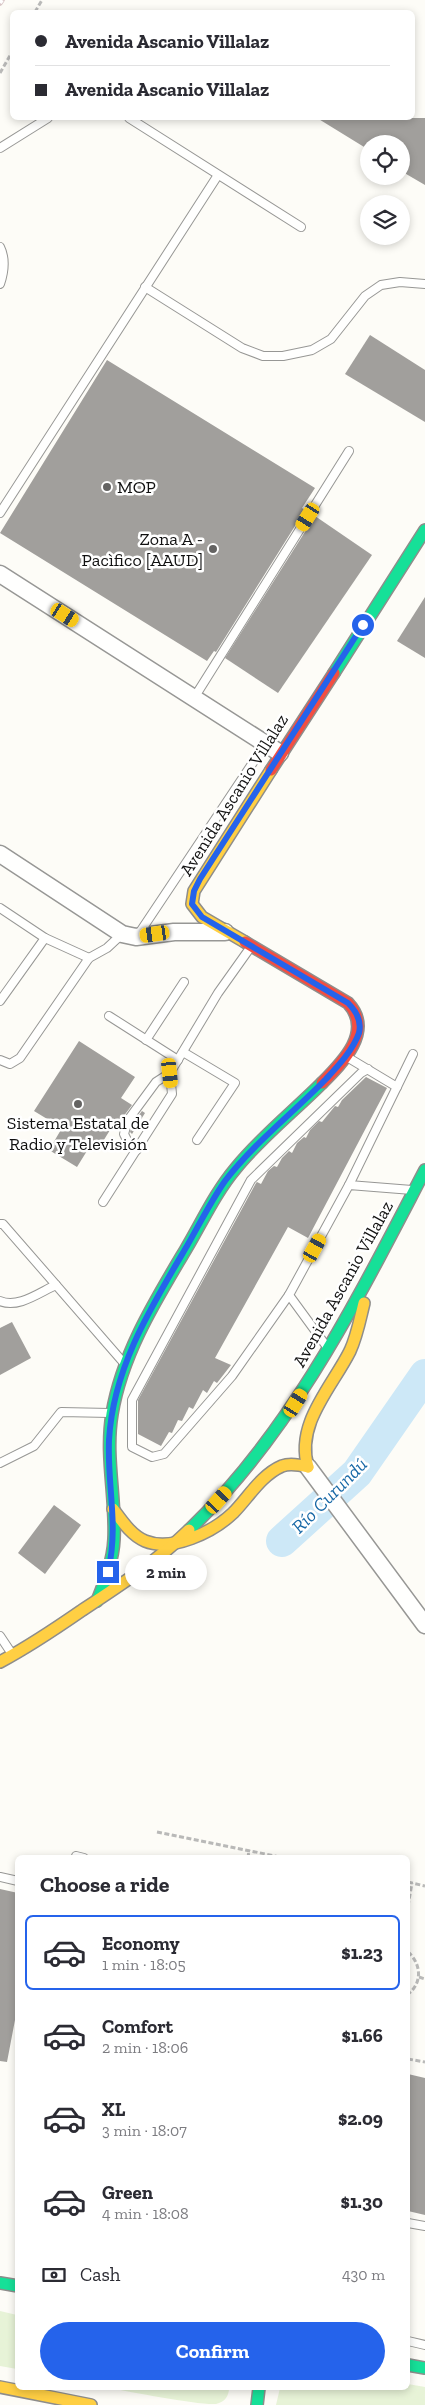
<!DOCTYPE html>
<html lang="en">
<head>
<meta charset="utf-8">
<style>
	:root { --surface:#fff; --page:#f7f7f7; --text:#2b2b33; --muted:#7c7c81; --line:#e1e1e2; --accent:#2563eb }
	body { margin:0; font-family:"Zilla Slab",serif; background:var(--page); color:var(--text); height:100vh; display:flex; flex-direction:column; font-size:19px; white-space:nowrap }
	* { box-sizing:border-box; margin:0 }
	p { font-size:16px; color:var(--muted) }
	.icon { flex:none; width:28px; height:28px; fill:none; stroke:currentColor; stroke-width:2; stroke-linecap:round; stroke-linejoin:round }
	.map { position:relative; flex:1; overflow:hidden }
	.panel { position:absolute; left:15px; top:1855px; width:395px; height:535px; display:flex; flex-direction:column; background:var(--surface); border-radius:8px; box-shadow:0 2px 8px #0003 }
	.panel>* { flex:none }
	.top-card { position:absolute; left:10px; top:10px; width:405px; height:110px; border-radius:8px; box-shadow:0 2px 8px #0003; display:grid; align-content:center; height:110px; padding:0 25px; background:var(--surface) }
	.buttons { position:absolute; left:360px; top:135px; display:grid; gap:10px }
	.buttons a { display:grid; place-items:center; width:50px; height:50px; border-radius:50%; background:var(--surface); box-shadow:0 2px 8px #0003; font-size:25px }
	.end { position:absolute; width:22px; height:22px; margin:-11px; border:6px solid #2563eb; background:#fff; box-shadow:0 0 0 2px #fff }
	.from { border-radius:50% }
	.bubble { position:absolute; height:35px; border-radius:18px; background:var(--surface); box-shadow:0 2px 8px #0003; font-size:16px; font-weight:700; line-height:35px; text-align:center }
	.car { position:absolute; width:15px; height:30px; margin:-15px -8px; border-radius:6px; box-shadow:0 0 4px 1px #0007; background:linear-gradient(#f5c518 24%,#345 0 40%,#f5c518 0 76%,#345 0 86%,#f5c518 0) }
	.top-card b { display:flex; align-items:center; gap:18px; height:48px; font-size:19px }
	.top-card b+b { border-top:1px solid var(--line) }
	.top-card i { width:12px; height:12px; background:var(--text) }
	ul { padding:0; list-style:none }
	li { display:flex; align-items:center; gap:15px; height:75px; margin:0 10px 8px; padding:0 15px; border:2px solid transparent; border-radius:8px }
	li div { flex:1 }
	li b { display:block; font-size:19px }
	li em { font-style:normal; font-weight:700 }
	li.current { border-color:var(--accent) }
	li>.icon { width:45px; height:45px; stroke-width:1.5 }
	h2 { padding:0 25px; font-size:22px; line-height:60px }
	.pay { display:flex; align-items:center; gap:12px; height:55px; padding:0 25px; font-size:19px }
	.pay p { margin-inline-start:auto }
	.cta { display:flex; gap:10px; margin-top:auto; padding:10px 25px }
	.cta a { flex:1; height:58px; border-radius:30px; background:var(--accent); color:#fff; font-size:20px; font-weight:700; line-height:58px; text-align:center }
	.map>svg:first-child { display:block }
</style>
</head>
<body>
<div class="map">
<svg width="425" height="2405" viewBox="0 0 425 2405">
	<rect width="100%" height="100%" fill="#fdfcf7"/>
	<g fill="#e7f3d7">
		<path d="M0 2311 17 2315V2369L0 2366Z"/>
		<path d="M408 2384 425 2387V2405H276L280 2388H408Z"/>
		<path d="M109 2388H229C229 2396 225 2402 216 2404 196 2405 133 2392 109 2388Z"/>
	</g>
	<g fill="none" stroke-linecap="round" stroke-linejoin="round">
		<path stroke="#cde8f7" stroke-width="32" d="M282 1541 357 1473 425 1375"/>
	</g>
	<g fill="#a19f9c">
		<path d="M317 118H425V185L401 171V144H369V150Z"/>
		<path d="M370 335 425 370V422L345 374Z"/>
		<path d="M107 360 315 488 302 508 305 510 216 652 214 651 207 661 0 533Z"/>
		<path d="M315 516 372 555 278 693 225 658Z"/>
		<path d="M425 597V658L397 641Z"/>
		<path d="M79 1041 135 1077 121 1098 132 1105 123 1117 120 1126 115 1122 97 1151 90 1146 77 1167 49 1150 62 1128 34 1111Z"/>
		<path d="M366 1077 387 1088 308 1238 288 1227 215 1358 231 1365 217 1383 214 1381 207 1393 203 1390 193 1409 189 1407 182 1421 178 1420 172 1433 169 1432 161 1446 138 1434V1400L256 1183 257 1182 261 1184 268 1171 274 1166 277 1167 282 1158 289 1151 292 1153 297 1143 304 1137 306 1138 310 1130 319 1121 322 1122 335 1106 338 1107 342 1100Z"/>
		<path d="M142 1111 145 1113 132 1134 130 1132 133 1123Z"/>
		<path d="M12 1322 31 1358 0 1375V1328Z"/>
		<path d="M54 1505 81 1525 45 1574 18 1553Z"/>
		<path d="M0 1889 18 1893V2020H15L7 2062 0 2061Z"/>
		<path d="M408 2074 425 2078V2215L408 2211Z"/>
	</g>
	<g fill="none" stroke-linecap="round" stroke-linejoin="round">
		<g stroke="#979795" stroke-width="10">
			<g id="lane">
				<path d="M129 118 301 227"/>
				<path d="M0 148 48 118"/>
				<path d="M0 247C6 259 4 272 0 284"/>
				<path d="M145 287 242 348 263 356H283L312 350 331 339 365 296 381 285 400 282 425 284"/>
				<path d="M0 513 218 175"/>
				<path d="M194 698 349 451"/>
				<path d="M0 908 45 938 89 958"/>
				<path d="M138 935 266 743"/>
				<path d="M0 1001 45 938"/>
				<path d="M109 1016 178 1060"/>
				<path d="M146 1040 184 982"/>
				<path d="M183 1052 235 1083 197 1140"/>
				<path d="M347 1057 397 1087"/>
				<path d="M0 1060 10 1064 20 1058 89 958 107 948 122 934"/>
				<path d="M137 1150 129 1144 124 1134 128 1120 156 1082 170 1073"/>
				<path d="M349 1185 413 1054"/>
				<path d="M103 1202 172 1094 170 1073 218 993 250 948"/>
				<path d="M0 1224H3L123 1362"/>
				<path d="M289 1295 232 1376 164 1454 152 1457 132 1447V1400L251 1180 361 1073 368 1069"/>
				<path d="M0 1301C18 1309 40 1292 56 1285"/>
				<path d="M327 1347 289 1295 349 1185 412 1190"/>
				<path d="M0 1463 34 1446 61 1412 110 1413"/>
				<path d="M0 1636 12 1654"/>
				<path d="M76 1856 84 1858"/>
				<path d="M0 1877 18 1881"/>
				<path d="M408 2223 425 2226"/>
				<path d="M408 2341 425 2345"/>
			</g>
		</g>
		<g stroke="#979795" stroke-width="19">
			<g id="street">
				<path d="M0 574 280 753"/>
				<path d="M0 854 122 934 136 937 174 932H225"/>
				<path d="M308 1467 425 1625"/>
			</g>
		</g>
		<g stroke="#8e8d8b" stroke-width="14">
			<g id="fast">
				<path d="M334 673 425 530"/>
				<path d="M189 1530C294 1429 358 1298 425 1170"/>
				<path d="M97 1601C105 1581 113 1561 114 1539 116 1497 105 1456 112 1414 122 1354 155 1301 186 1249 202 1222 215 1193 236 1168 261 1137 293 1112 322 1083"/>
				<path d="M0 2283 18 2286"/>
				<path d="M408 2365 425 2368"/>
				<path d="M257 2405 259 2388"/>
			</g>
		</g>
		<g stroke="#8e8d8b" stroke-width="14">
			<g id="slow">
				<path d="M245 942 202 917 192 904 194 891 271 770"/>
				<path d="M308 1467C295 1424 332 1387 350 1351 357 1336 360 1319 364 1303"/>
				<path d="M113 1509C122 1521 131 1535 145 1541 172 1552 213 1532 233 1513 248 1498 261 1475 282 1466 290 1463 300 1465 308 1467"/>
				<path d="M0 1662C28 1647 55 1629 81 1611 119 1586 156 1562 189 1530"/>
				<path d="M0 2387 91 2405"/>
			</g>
		</g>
		<g stroke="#8e8d8b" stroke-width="14">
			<g id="jam">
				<path d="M271 770 334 673"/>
				<path d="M245 942 348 1003C374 1031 343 1062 322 1083"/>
			</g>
		</g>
		<g stroke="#b9b9b8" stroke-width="3" stroke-dasharray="5 2.5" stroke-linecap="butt">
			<path d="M35 12 42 0"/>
			<path d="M0 73 12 52"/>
			<path d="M157 1832 285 1858"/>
			<path d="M248 1858 249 1850"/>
			<path d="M408 1882 425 1886"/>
			<path d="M408 1906 412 1883"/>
			<path d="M408 1952C421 1963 423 1983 408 1994"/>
			<path d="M419 1977 425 1979"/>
			<path d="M408 2059 425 2062"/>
		</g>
		<use href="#lane" stroke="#fffffe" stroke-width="8"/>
		<use href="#street" stroke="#fffffe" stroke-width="16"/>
		<use href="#fast" stroke="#16e098" stroke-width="11"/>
		<use href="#slow" stroke="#ffcf43" stroke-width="11"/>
		<use href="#jam" stroke="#f24e42" stroke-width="11"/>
		<g stroke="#d9c6c7" stroke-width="5.5">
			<path id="rail" d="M0 3 2 0"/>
		</g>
		<use href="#rail" stroke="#fff" stroke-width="4" stroke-dasharray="11" stroke-linecap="butt"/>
	</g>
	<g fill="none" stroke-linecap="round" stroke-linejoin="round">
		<path stroke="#2563eb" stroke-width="6" d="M108 1572C119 1525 107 1486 109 1440 113 1368 151 1307 187 1246 199 1225 211 1201 225 1181 254 1143 293 1113 326 1079 338 1066 353 1050 359 1033 362 1021 356 1011 348 1003L202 917 192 904 194 891 200 879 363 625"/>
	</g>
	<g fill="#646362" stroke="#fff" stroke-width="2">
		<circle cx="107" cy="487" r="5"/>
		<circle cx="213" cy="549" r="5"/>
		<circle cx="78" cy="1104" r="5"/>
	</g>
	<g text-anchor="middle" stroke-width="5" stroke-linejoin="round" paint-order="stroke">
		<g font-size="18" fill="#111" stroke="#fff" text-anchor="start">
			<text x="117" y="493">MOP</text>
			<text x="203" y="545" text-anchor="end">Zona A -<tspan x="203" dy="21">Pacìfico [AAUD]</tspan></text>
			<text x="78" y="1129" text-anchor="middle">Sistema Estatal de<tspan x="78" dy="21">Radio y Televisión</tspan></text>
		</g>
		<g font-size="18" fill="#111" stroke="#fff">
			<text transform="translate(234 795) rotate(-58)" y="6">Avenida Ascanio Villalaz</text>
			<text transform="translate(343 1284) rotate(-61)" y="6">Avenida Ascanio Villalaz</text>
		</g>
		<g font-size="19" font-style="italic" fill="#1768a6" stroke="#fff">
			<text transform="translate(329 1495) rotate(-45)" y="7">Río Curundú</text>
		</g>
	</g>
</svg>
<div class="buttons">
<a><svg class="icon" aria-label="locate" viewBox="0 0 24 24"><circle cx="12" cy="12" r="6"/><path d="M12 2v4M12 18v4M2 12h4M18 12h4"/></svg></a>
<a><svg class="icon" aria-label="layers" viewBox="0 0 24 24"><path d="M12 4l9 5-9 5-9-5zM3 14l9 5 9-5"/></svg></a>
</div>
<i class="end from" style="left:363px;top:625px"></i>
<i class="end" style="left:108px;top:1572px"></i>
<div class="bubble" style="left:125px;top:1555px;width:82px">2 min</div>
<i class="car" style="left:308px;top:517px;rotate:212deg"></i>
<i class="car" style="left:65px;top:615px;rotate:122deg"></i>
<i class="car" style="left:155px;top:934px;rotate:262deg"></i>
<i class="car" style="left:170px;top:1073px;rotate:174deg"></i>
<i class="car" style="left:315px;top:1248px;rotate:29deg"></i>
<i class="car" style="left:296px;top:1403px;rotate:32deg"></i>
<i class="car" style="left:219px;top:1500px;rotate:42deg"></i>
<div class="top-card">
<b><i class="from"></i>Avenida Ascanio Villalaz</b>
<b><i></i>Avenida Ascanio Villalaz</b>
</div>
<section class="panel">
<h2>Choose a ride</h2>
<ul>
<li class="current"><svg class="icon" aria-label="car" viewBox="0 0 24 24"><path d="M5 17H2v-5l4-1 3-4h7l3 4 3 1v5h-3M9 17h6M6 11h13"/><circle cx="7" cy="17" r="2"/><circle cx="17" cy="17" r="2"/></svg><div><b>Economy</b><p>1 min · 18:05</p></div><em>$1.23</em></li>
<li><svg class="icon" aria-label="car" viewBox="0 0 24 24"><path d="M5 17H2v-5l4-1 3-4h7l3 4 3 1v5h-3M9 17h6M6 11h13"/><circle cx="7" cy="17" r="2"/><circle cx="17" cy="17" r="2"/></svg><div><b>Comfort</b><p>2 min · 18:06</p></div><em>$1.66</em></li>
<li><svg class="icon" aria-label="car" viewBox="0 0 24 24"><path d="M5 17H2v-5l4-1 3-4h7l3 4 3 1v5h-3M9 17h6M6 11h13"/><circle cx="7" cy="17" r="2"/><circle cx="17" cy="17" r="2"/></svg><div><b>XL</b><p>3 min · 18:07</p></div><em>$2.09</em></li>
<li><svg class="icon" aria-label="car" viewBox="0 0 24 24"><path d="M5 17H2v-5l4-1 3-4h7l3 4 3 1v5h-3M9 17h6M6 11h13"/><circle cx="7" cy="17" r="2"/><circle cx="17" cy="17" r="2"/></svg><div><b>Green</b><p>4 min · 18:08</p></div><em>$1.30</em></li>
</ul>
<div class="pay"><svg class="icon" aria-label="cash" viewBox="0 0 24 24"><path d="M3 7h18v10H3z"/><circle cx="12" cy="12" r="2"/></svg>Cash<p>430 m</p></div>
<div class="cta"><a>Confirm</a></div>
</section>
</div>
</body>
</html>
